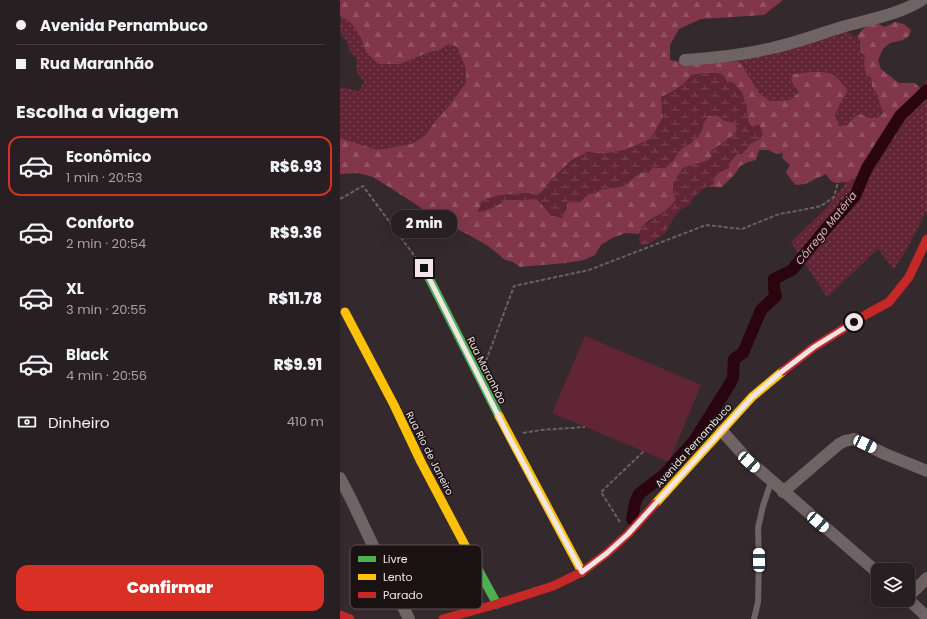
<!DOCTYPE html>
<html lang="pt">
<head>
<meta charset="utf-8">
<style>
	:root { --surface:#271f21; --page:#332c2e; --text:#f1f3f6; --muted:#a4a2a5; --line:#433d3f; --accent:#d93025 }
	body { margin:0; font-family:Poppins,sans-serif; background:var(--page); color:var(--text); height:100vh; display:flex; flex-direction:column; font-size:15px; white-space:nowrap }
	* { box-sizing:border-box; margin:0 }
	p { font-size:13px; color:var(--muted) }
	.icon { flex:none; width:22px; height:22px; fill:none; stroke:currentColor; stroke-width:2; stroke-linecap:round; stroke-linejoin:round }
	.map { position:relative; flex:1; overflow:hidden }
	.details { display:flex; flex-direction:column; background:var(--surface); width:340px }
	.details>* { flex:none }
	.hud { display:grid; align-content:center; height:88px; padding:0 16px; background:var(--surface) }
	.fabs { position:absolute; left:531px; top:563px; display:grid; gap:8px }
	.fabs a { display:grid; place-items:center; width:44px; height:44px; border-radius:8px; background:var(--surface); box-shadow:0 4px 16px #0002,0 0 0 1px var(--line); font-size:20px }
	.end { position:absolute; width:18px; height:18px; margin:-9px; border:5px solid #f2e5e7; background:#111; box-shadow:0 0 0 2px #111 }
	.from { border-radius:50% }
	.bubble { position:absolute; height:28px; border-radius:12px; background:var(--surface); box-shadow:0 4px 16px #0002,0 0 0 1px var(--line); font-size:13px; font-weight:800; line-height:28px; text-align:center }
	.car { position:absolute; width:12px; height:24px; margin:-12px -6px; border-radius:5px; box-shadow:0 0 3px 1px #0007; background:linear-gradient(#fff 24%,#345 0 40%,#fff 0 76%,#345 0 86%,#fff 0) }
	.hud b { display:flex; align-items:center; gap:14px; height:38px; font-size:15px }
	.hud b+b { border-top:1px solid var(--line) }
	.hud i { width:10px; height:10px; background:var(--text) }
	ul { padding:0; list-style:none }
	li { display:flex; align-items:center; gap:12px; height:60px; margin:0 8px 6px; padding:0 8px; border:2px solid transparent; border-radius:12px }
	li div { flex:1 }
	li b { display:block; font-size:15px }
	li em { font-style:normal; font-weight:800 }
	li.on { border-color:var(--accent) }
	li>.icon { width:36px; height:36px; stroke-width:1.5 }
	h2 { padding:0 16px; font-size:18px; line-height:48px }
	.pay { display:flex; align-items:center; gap:10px; height:44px; padding:0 16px; font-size:15px }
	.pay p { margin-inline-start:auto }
	.action { display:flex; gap:8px; margin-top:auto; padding:8px 16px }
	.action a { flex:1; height:46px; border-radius:12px; background:var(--accent); color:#fff; font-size:16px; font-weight:800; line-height:46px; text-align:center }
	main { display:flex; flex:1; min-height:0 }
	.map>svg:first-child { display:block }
</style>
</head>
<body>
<main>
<section class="details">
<div class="hud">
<b><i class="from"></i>Avenida Pernambuco</b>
<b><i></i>Rua Maranhão</b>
</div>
<h2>Escolha a viagem</h2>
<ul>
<li class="on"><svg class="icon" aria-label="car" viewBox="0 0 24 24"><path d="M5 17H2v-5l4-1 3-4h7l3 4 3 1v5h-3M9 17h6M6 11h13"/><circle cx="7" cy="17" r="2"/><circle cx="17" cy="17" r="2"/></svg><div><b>Econômico</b><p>1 min · 20:53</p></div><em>R$6.93</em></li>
<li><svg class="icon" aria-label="car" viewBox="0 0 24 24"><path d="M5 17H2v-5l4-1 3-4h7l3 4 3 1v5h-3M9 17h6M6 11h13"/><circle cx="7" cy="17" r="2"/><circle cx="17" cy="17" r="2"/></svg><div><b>Conforto</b><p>2 min · 20:54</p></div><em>R$9.36</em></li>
<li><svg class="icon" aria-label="car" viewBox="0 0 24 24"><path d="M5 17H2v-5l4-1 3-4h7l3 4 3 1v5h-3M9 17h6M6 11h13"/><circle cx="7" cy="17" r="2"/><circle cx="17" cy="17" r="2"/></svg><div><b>XL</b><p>3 min · 20:55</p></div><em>R$11.78</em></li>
<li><svg class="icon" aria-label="car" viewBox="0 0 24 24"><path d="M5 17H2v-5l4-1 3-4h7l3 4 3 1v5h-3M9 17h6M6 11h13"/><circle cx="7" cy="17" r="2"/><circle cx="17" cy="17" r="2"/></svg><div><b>Black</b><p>4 min · 20:56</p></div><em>R$9.91</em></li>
</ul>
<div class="pay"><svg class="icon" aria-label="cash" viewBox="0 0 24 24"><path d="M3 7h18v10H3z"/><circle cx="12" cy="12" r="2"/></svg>Dinheiro<p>410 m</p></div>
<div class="action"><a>Confirmar</a></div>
</section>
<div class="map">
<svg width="587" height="619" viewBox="0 0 587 619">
	<defs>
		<pattern id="grass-dots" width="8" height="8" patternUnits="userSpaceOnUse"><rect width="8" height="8" fill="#622536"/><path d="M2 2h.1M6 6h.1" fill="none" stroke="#794453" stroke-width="1.8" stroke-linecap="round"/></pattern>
		<pattern id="forest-firs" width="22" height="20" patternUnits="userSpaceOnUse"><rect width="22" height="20" fill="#81364a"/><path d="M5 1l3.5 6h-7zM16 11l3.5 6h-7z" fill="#935364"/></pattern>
		<pattern id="wetland-marsh" width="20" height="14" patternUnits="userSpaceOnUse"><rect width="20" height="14" fill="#622536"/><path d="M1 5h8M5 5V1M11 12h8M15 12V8" fill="none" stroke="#794453"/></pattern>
	</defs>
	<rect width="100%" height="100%" fill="#34292c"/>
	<g fill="url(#grass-dots)">
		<path d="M1 15 12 24 20 36 26 52 77 58 90 52 100 50 109 44 117 47 126 69V82L110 105 96 120 85 136 71 144 38 150 0 138V87L19 91 24 82 16 71 17 59 10 51 6 40 0 32Z"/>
		<path d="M504 30C517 38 520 35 520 52L525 55 524 63 531 78 532 87 538 96 540 105 544 112 537 118H528L514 117 507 125 499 126 495 115 502 100 508 91 454 86 459 92 450 100 430 101 419 93 403 67 398 61 442 50Z"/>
		<path d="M587 100V210C577 230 567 250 554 269L538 249 487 297 451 242 486 208 507 182 521 174 530 175 567 122Z"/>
	</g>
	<path fill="url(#forest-firs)" d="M0 0H443L424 15 361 19 339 29 330 45V60L353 64 398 61 403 67 419 93 430 101 450 100 459 92 454 86 451 79 453 74C464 73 486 69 495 76 500 80 504 86 508 91L502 100 495 115 499 126 507 125 514 117 520 114 528 118H537L544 112 540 105 538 96 532 87 531 78 526 75 524 63 525 55 520 52V42L517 36 523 29 534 22 545 27 555 22 564 24 571 30 569 36 563 40 550 43 543 49 538 60 541 69 559 83H575L581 89 579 96 563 109 554 121 521 174 507 182 495 183 490 180 486 174 465 184 456 185 451 180 446 172 450 165 442 158 443 153 437 154 428 150H419L416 160 408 162 400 166 396 173 382 187H367L373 184 377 173 389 168V163L397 154H402L411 143 420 139 408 122 406 104 402 93 387 82 382 74 373 73H363L328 94 321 97 323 117 311 139 285 150 263 154 248 152 232 160 217 174 208 184 201 193H179L157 196 142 201 138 212 152 208 167 200 197 199 212 216 226 212 227 203 232 201 240 202 248 194 256 193 261 189 271 188 294 178 300 173H308L312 168 333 161 337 154 342 148 351 143 363 128V124L368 116 377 115 385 121 395 122C396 122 397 128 397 129 396 137 376 146 370 152L373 156C367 161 365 163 357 163L333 192 336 200C332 204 329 208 325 211 313 220 305 218 299 234L286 233 272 238 261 245 255 255 244 260 226 263 180 267 173 262 165 260 157 253 148 246 129 235 98 220 71 201 33 177 18 173 0 174V138L38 150 71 144 85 136 96 120 110 105 126 82V69L117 47 109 44 100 50 90 52 60 64H38L26 52 20 36 12 24 0 15Z"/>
	<g fill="url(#wetland-marsh)">
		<path d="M363 73H373L383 74 387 82H393L402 93 406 104 408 122 412 127 419 124 423 133 420 139 411 143 402 154H397L389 163V168L377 173 373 184 364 188 355 196 350 204 340 210 333 219 325 233 311 243 302 245 299 242C300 220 310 223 324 212 329 208 332 204 336 200L333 192V184L339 174 343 168 357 163H362L367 161 372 156 370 152C376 146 396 138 397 129 397 128 396 123 395 122L385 121 377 115 368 116 363 124V128L358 137 342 148 337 154 333 161 325 168H312L308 173H300L283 187 261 189 256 193 248 194 240 202 232 201 227 203 226 212 222 218 212 216 197 199 167 200 151 208 138 212 142 201 157 196 179 193H201L217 174 232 160 248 152 263 154 285 150 311 139 323 117 321 97C332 92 344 86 351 75Z"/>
		<path d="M587 80V100L567 122 530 175 521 174 554 121 563 109 579 96 581 89Z"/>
	</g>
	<path fill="#622536" d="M245 336 361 385 329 462 212 413Z"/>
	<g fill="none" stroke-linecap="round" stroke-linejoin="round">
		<path stroke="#2a0510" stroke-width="12" d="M292 519 295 503 299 494 325 474 354 441 388 387 393 378 394 359 403 353 421 310 436 296 434 289V279L452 270 484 231 515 196 527 168 560 116 587 90"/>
		<g stroke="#6b6163" stroke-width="2" stroke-dasharray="4 2" stroke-linecap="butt">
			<path d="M0 199 23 186 76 258"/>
			<path d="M146 361 174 286 249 270 366 225 402 229 439 214 462 210 481 206 494 197 498 182"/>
			<path d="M183 433 201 430 245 427"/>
			<path d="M280 522 261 492 304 451"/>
		</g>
		<path stroke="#706365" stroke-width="6" d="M414 619 418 602 419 560 418 528 423 506 431 482"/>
		<g stroke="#706365" stroke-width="12">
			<path d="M345 60C374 58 403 55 432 48 456 43 479 34 502 27 530 19 558 15 582 0"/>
			<path d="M382 431 409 461 538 573"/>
			<path d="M0 478 11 499 37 554 69 619"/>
			<path d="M443 492 499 444 505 441 514 439 545 454 587 471"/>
			<path d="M568 597 587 578"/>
			<path d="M568 599 587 617"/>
		</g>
		<g stroke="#4caf50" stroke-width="9">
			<path d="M84 268 159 416"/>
			<path d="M127 549 157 604"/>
		</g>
		<g stroke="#ffc107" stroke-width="9">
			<path d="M5 312 54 405 81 462 127 549"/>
			<path d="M159 416 242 572"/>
			<path d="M315 504 412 397 443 371"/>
		</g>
		<g stroke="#c62828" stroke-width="9">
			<path d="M443 371 474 347 527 314 549 302 569 277 587 239"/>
			<path d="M0 615 10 619"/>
			<path d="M103 619 157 604 213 586 242 572 267 553 288 534 315 504"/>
		</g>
	</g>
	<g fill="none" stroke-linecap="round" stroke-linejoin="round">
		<path stroke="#f2e5e7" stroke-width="5" d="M84 268 168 435 242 572 267 553 288 534 412 397 440 373 474 347 514 322"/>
	</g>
	<g text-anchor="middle" stroke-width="3" stroke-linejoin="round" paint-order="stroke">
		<g font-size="10" fill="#f2e5e7" stroke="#1a1113">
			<text transform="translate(147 370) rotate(63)" y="4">Rua Maranhão</text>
			<text transform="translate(353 445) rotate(-48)" y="4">Avenida Pernambuco</text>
			<text transform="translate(90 453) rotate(63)" y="4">Rua Rio de Janeiro</text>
		</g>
		<g font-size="11" font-style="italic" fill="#f1a7b6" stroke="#1a1113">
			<text transform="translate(486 228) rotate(-51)" y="4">Córrego Matéria</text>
		</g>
	</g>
	<rect x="10" y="545" width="132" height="64" rx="6" fill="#1a1113" stroke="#5b5153" stroke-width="1"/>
	<rect x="18" y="556" width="18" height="6" fill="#4caf50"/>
	<rect x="18" y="574" width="18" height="6" fill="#ffc107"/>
	<rect x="18" y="592" width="18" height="6" fill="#c62828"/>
	<g font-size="11" fill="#f2e5e7">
		<text x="43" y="563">Livre</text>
		<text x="43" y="581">Lento</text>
		<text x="43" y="599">Parado</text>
	</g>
</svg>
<div class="fabs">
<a><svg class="icon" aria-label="layers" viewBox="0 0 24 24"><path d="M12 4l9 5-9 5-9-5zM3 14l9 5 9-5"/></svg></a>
</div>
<i class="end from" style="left:514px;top:322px"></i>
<i class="end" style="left:84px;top:268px"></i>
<div class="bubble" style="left:51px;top:210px;width:66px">2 min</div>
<i class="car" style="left:525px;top:444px;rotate:115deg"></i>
<i class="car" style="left:409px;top:462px;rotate:132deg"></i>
<i class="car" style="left:478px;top:522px;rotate:131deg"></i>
<i class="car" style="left:419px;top:560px;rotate:359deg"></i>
</div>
</main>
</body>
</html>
